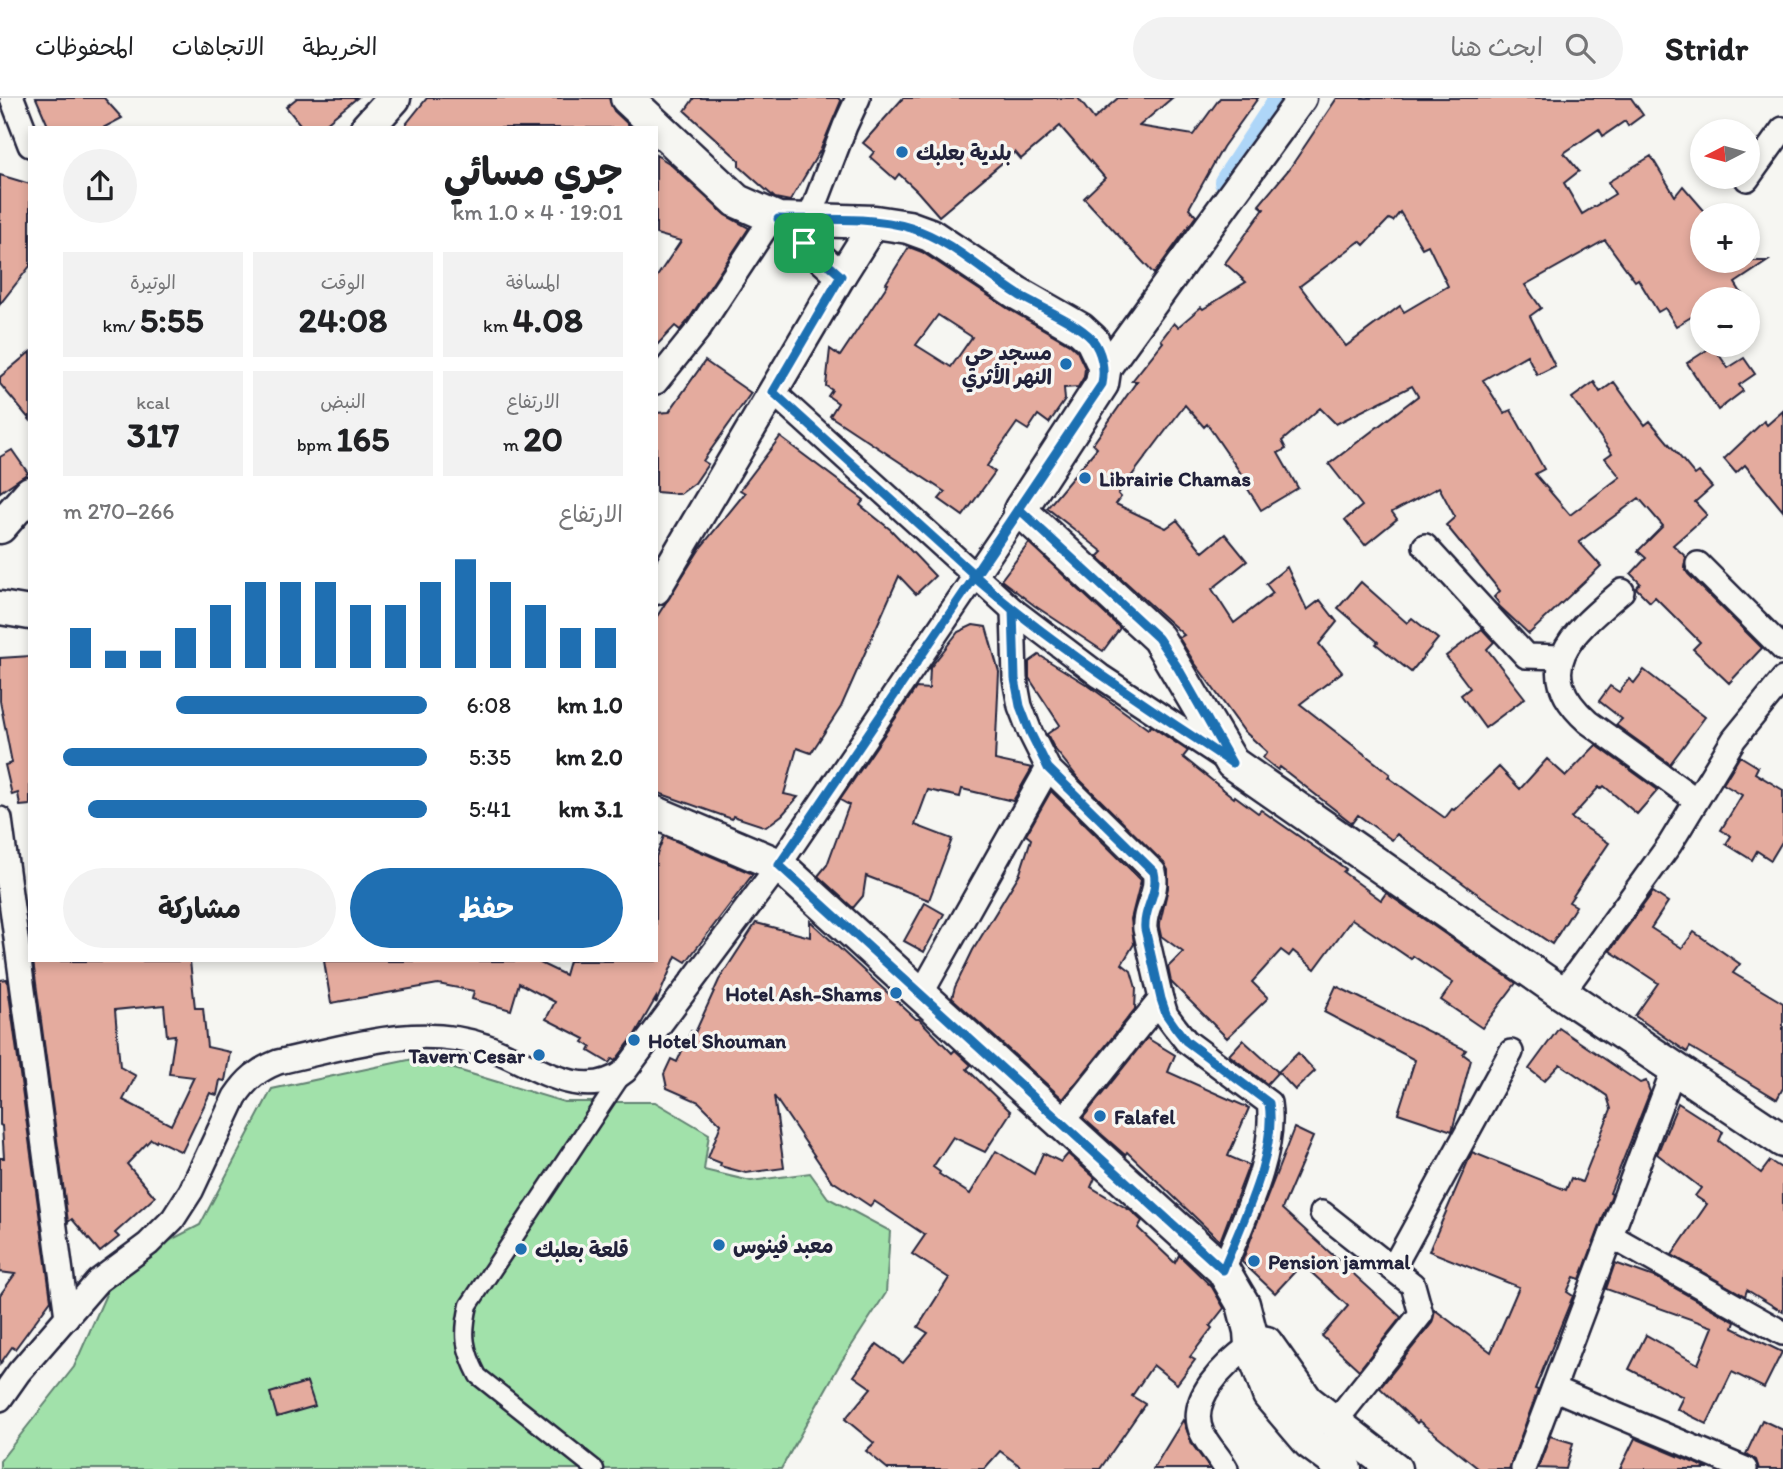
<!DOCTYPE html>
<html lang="ar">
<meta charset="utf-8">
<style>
:root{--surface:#fff;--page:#f2f2f2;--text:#202124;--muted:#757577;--line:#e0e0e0;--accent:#1f6fb2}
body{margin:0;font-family:Itim,"Playpen Sans Arabic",sans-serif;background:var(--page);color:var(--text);direction:rtl;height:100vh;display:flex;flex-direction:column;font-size:26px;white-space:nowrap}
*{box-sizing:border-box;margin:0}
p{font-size:23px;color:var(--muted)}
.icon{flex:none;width:38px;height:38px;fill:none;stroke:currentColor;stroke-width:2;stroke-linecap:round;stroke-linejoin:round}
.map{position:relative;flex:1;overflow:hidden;direction:ltr}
.drawer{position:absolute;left:28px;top:28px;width:630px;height:836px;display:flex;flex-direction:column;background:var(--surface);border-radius:0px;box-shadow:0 4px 10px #0003;direction:rtl}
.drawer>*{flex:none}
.needle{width:46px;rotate:264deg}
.buttons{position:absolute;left:1690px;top:21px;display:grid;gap:14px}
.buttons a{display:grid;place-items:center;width:70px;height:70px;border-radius:50%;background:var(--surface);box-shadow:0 4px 10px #0003;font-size:35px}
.pin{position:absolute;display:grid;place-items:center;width:60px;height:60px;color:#fff;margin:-30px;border-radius:14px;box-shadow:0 4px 10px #0006}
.round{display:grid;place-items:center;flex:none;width:74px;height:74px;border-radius:37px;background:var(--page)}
.head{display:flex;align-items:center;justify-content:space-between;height:119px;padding:0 35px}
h1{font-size:38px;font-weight:700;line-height:52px}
.metrics{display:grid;grid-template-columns:repeat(3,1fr);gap:10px;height:119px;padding:7px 35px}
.metrics div{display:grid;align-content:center;border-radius:0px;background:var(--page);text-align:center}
.metrics b{font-size:35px;font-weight:700}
.metrics small{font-size:19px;font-weight:400}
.metrics p{font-size:19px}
.chart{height:196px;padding:14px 35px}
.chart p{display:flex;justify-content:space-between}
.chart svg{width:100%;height:126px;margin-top:7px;stroke:var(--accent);stroke-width:6}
.primary-button{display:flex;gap:14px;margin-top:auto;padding:14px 35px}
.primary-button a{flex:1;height:80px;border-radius:42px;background:var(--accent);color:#fff;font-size:28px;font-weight:700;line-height:80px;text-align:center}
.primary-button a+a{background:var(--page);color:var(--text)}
ul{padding:0 35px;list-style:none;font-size:23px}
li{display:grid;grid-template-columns:112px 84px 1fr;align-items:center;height:52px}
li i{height:18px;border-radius:9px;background:var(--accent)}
header{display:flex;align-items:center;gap:42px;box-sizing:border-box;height:98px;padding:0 35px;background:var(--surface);border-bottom:2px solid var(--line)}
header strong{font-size:33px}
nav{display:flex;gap:38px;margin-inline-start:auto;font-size:24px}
.search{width:490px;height:63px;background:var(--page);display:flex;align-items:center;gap:18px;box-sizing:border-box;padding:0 24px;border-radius:38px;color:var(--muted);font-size:26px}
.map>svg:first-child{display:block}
</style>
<header>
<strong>Stridr</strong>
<div class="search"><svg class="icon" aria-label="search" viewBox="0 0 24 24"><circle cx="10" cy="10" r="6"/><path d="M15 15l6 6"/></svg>ابحث هنا</div>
<nav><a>الخريطة</a><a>الاتجاهات</a><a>المحفوظات</a></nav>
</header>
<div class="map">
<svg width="1783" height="1371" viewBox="0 0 1783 1371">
<rect width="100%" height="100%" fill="#f6f6f2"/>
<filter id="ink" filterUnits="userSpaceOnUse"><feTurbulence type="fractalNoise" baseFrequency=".0143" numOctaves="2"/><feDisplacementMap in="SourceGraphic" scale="14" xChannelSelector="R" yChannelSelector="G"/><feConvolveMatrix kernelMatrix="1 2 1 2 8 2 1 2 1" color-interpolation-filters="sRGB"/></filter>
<g filter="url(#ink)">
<!-- green -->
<path fill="#a1e1aa" stroke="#628272" stroke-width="2" d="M418,960L564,1004H655L709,1036L704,1072L751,1083L810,1075L828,1100L890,1133L886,1195L841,1264L781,1371H0V1363L74,1269L118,1169L200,1127L272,991Z"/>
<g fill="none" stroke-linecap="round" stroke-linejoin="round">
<!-- canal -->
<path stroke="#aed6f8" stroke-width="24" d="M1226,84L1281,0"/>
</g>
<!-- building -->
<g fill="#e4ab9e" stroke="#22223b" stroke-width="2" fill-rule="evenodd">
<path d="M36,0H104L122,20L103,30H49Z"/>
<path d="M297,0H357L320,30H303L286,9Z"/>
<path d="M427,0H609L614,13L632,30H403Z"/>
<path d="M694,0H838L841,3L821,51L790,103L775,100L739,68V62L685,13Z"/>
<path d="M903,0H1078L1094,21L1118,0H1172L1139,28L1193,37L1220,0H1258L1223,49L1189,110L1196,118L1154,176L1084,100L1105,80L1060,28L1021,61L1015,54L939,118L917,93L899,76L895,81L870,59L874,54L863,45Z"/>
<path d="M1337,0H1631L1643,17L1628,28L1625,23L1603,38L1599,31L1564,55L1579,73L1564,85L1582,116L1615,96L1608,84L1651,58L1675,98L1683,88L1708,117H1703V163H1768L1735,185L1745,201H1703V212L1676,228L1665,210L1658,214L1638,181L1635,183L1605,142L1525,187L1541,210L1530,218L1555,268L1537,277L1527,257L1483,282L1504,315L1511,312L1544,371L1535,376L1570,417L1620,379L1605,360L1612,355L1572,300L1594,284L1600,294L1614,284L1645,327L1650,323L1695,377L1699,374L1712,389L1695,404L1707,417L1673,447L1686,459L1684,469L1688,476L1762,550L1729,585L1693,551L1700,544L1655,499L1650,504L1636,490L1640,485L1631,476L1646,460L1638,453L1663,428L1639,400L1579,444L1601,468L1529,536L1498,507L1499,505L1494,499L1500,493L1446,427L1455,419L1439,389L1392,414L1397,421L1365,447L1345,422L1362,408L1329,366L1418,298L1412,288L1336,326L1320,310L1282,343L1286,351L1278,355L1298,390L1261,412L1246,388L1248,386L1207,326L1204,329L1185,307L1118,396L1121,399L1116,406L1166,430L1177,422L1203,454L1225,436L1247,463L1212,491L1234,525L1273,495L1266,486L1287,469L1307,512L1320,502L1337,524L1319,546L1342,574L1300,606L1390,676L1388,679L1445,720L1452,711L1454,712L1499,669L1520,691L1547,661L1566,678L1596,647L1658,692L1637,716L1604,688L1601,691L1599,689L1571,720L1609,745L1569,804L1576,808L1552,846L1472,792L1397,736L1392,742L1358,717L1352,725L1280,669L1278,672L1263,660L1267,654L1244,633L1194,564L1179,540L1184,537L1098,459L1103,454L1047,410L1097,350L1093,346L1137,283H1132L1163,244L1161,242L1174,225L1178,229L1201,209L1203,211L1246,184L1225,165L1264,111L1259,107L1290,70ZM1400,114L1422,150L1428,147L1448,188L1404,214L1400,208L1346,248L1300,188L1360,143L1364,147L1389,121L1393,123Z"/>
<path d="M656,57L669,65L725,117L749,130L687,224L680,232L675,228L656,248V180L681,143L656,136Z"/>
<path d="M0,77L30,86V168L0,206Z"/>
<path d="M909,149L922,154L1007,210L1069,246L1077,253L1085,270L1084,279L1078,289L1064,290L1065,302L1049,325L1038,317L1028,332L1017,325L987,368L995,374L963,418L939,401L945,394L830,318L838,305L828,298L832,292L826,288L830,251L840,258L888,186L886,185ZM938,217L972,239L951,269L916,247Z"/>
<path d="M1713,248L1728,270L1744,260L1755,276L1739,287L1743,293L1718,312L1687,265Z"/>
<path d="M30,254V322L0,286V279Z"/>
<path d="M705,263L751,295L703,363L708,366L695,385L680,396L656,394V315L669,314Z"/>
<path d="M1783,313V413L1745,367L1736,375L1724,361L1764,323L1767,327Z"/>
<path d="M780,339L864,402L860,407L891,432L935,478L916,496L899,478L841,609L811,655L797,650L784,696L798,699L782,717L766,729L733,718L732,721L656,694V520L701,449L745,395L740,392Z"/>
<path d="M12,352L28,375L0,394V359Z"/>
<path d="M1029,445L1120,530L1103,553L1035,508L1001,482Z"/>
<path d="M1361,484L1407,525L1412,520L1438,541L1411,574L1376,546L1378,544L1338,510Z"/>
<path d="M973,527L986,529L999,574L995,662L1032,670L1013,703L962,691L960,699L928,692L915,727L952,741L929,802L866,778L863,798L853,810L818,778L827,767L849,707L840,702L916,590L929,591L930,570L958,534Z"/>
<path d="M1482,531L1494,544L1487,551L1525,600L1485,630L1461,597L1470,590L1446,558Z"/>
<path d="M1039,557L1089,588L1148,631L1151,628L1188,653L1183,659L1234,700L1235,698L1258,715L1261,712L1346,771L1343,774L1381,802L1386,795L1516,885L1482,930L1441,902L1453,885L1413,858L1411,861L1352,821L1315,871L1293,853L1289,858L1281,852L1252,884L1268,900L1227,940L1171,884L1168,869L1183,854L1161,838L1159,829L1168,790V772L1164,765L1078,680L1054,650L1047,636L1060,627L1029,580V564Z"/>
<path d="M30,558V707L20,708L18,695L12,697L5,667L12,665L0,603V560Z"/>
<path d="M1644,572L1705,619L1670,666L1616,627L1622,621L1599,603L1610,588L1619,594L1629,581L1634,585Z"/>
<path d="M1740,658L1758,669L1755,675L1783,692V742L1771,762L1757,753L1752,762L1726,746L1731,738L1721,732L1742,697L1723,686Z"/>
<path d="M1051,693L1141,782L1131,821L1134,846L1122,866L1131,873L1136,890L1135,911L1063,1001L952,900L955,889L973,852L1020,775L1031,741L1026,737Z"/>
<path d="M664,738L753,776L686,864L676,858L656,905V900L634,938L615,963L612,961L609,965L589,953L591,949L583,944L585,941L546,921L555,904L519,885L511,912L472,901L474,893L438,886L331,905L324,863H536L565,877L569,863H656V759Z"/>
<path d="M1653,794L1668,804L1651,830L1682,850L1694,834L1740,866L1733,875L1783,905V990L1777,1001L1690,949L1687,954L1635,918L1658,885L1610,853Z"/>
<path d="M925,805L944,816L924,854L904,843Z"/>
<path d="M810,823L916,921H919L952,955L955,952L971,967L967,971L1011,1014L985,1054L953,1039L933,1069L940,1074L939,1076L970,1096L996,1053L1034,1076L1043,1055L1061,1064L1068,1056L1095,1080L1091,1089L1131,1113L1142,1123L1138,1130L1175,1165L1179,1157L1212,1189L1224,1210L1210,1228L1212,1230L1190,1259L1195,1262L1177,1286L1153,1267L1132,1298L1145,1306L1100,1371H1024L1000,1353L984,1371H888L866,1353L874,1345L845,1321L871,1290L854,1278L877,1246L903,1265L928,1235L918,1229L949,1180L912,1156L925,1137L874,1103L870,1108L831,1082L774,998L784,1070L746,1075L720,1068L721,1065L708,1060L721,1026L699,1004L667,990L664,976L671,961L677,964L691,933L695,935L719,882L756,825L810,839Z"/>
<path d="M33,863H190L195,910H203L207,949L230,954L225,983L220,982L217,997L210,995L182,1054L157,1042L156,1044L151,1041L127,1066L155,1099L115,1135L119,1139L100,1154L72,1121L68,1124ZM164,907L167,938L175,937L169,976L194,979L171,1027L123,1002L136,978L120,969L115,912Z"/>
<path d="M7,881L51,1202L15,1251L12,1249L0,1266V1197L15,1176L0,1174V1060H4L2,1028L0,1027V882Z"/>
<path d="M1336,888L1466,952L1463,956L1471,962L1452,1033L1398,1015L1415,962L1324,914Z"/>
<path d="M1559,930L1640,985L1646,983L1650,994L1610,1095L1612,1096L1580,1181L1574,1179L1567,1194L1573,1198L1535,1291L1538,1292L1509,1371H1479L1419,1323L1417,1325L1380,1290L1432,1225L1435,1212L1491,1254L1519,1189L1429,1153L1472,1054L1566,1092L1571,1080L1582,1084L1611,1011L1607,998L1560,966L1544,983L1529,971Z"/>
<path d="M1147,940L1175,957L1168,974L1249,1010L1228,1058L1249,1067L1220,1143L1127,1054L1125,1057L1083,1020Z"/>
<path d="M1243,942L1278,974L1267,986L1229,957Z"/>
<path d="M1298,955L1315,973L1295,992L1278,974Z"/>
<path d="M1678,1005L1723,1034L1719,1043L1761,1075L1770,1063L1783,1071V1214L1747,1192L1745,1198L1672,1157L1707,1106L1695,1098L1701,1090L1657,1056Z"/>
<path d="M1294,1030L1313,1039L1282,1111L1401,1219L1359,1272L1322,1238L1348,1208L1302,1166L1275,1195L1242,1164Z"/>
<path d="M1615,1165L1657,1180L1735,1224L1733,1230L1782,1254L1764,1290L1732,1274L1707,1326L1677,1311L1683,1299L1629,1271L1646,1237L1698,1266L1713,1229L1606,1191Z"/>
<path d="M307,1284L315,1308L277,1319L270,1295Z"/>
<path d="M1183,1322L1192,1346L1210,1371H1153Z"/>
<path d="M1762,1322L1783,1332V1371H1759L1756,1362L1746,1356Z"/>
<path d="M1550,1338L1573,1345L1566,1371L1538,1370Z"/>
<path d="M1635,1340L1709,1371H1620Z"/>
</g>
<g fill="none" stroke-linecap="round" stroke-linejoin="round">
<!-- pedestrian casing -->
<g stroke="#22223b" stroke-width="21">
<path id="pedestrian" d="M595,1371L478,1278C464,1251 462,1237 469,1207L623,976"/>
</g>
<!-- minor casing -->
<g stroke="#22223b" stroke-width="28">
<g id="minor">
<path d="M12,0L30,47"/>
<path d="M1747,81L1783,31"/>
<path d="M809,122L845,28L858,0"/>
<path d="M656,284L698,232L772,120"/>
<path d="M773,294L1013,512L1100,578L1226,661"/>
<path d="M1425,448L1526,558L1562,559"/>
<path d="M1698,466L1783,551"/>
<path d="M1622,493C1578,531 1526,569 1588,624L1696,702"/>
<path d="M1013,512L1015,581L1020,608L1030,634L1048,670L1154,774C1159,795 1143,811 1145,831L1161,901L1166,917L1175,929L1186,943L1269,1005C1277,1056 1242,1124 1223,1172"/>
<path d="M0,721L67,1219"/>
<path d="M1562,895L1670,746L1734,641L1783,581"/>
<path d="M921,896L1048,670"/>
<path d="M1061,1025L1161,901"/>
<path d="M1322,1115L1413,1187L1421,1216L1334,1325"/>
<path d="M1611,1138L1783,1235"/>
<path d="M1393,1170L1511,954"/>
<path d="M1555,1291L1745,1371"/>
<path d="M0,1301L19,1274L98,1183L148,1146L173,1121L191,1093L235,999C247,981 258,972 278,964C344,950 418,924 485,948C527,962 581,1008 625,973L779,767L1020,412"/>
<path d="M1226,1371C1219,1358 1208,1348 1202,1335C1186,1301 1226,1265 1251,1247"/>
<path d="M1523,1371L1674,970"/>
</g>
</g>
<!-- tertiary casing -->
<g stroke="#22223b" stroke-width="33">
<g id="tertiary">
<path d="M778,121L841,178"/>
<path d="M1104,273L1302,0"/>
<path d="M656,492L841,178L875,124"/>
</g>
</g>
<!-- secondary casing -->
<g stroke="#22223b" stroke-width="37">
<g id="secondary">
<path d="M627,0L737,103L778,121L875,124L908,129L930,137L1017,195L1080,231L1092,242L1103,265L1104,273L1102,286L1020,412L1158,540L1232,665L1562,895L1783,1043"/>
<path d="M367,30L394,0"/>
<path d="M0,429L30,395"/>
<path d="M0,510L30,515"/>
<path d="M656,715L779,767L1223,1172L1243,1206L1250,1233L1251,1247L1269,1297L1310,1345L1345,1371"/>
<path d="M1252,1247L1261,1244L1266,1245L1307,1303L1395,1371"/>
</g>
</g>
<!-- pedestrian -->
<use href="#pedestrian" stroke="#f6f6f2" stroke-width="16"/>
<!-- minor -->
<use href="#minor" stroke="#f6f6f2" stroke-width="23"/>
<!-- tertiary -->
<use href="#tertiary" stroke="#f6f6f2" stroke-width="28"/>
<!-- secondary -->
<use href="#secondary" stroke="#f6f6f2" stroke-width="32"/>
</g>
</g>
<g fill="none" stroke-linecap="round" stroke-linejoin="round" filter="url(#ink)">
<!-- route casing -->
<g stroke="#fff" stroke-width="14">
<path id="route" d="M804,145L841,178L773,294L1013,512L1015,581L1020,608L1030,634L1048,670L1154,774C1159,795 1143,811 1145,831L1161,901L1166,916L1175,929L1186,943L1269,1005C1277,1056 1242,1124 1223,1172L779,767L1020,412L1158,540L1178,570L1232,665C1143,605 1054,548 973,478L1102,286C1105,271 1102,254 1092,241C1078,225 1038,208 1019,197C984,175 951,142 911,130C871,118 819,122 778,121L804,145"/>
</g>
<!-- route -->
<use href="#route" stroke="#1f6fb2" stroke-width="9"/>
</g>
<!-- markers -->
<g fill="#1f6fb2" stroke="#f6f6f2" stroke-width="2.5">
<circle cx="902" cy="54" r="7"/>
<circle cx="1066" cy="266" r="7"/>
<circle cx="1085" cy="380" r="7"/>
<circle cx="896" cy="895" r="7"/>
<circle cx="634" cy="942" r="7"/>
<circle cx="539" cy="957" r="7"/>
<circle cx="1100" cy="1018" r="7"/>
<circle cx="719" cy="1147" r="7"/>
<circle cx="521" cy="1151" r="7"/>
<circle cx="1254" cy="1163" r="7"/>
</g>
<g text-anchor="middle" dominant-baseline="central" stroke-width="7" stroke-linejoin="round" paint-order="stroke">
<!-- poi labels -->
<g font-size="21" font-weight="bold" fill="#22223b" stroke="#f6f6f2" text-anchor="start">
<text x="916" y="54">بلدية بعلبك</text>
<text x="1052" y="254" text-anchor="end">مسجد حي<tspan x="1052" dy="24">النهر الأثري</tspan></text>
<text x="1099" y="380">Librairie Chamas</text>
<text x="882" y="895" text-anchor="end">Hotel Ash-Shams</text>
<text x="648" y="942">Hotel Shouman</text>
<text x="525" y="957" text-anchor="end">Tavern Cesar</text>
<text x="1114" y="1018">Falafel</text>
<text x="733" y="1147">معبد فينوس</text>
<text x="535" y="1151">قلعة بعلبك</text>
<text x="1268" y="1163">Pension jammal</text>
</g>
</g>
</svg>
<div class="buttons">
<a><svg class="needle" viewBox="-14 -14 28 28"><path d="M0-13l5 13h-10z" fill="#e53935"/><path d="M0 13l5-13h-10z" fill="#757577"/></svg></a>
<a>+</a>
<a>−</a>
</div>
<div class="pin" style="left:804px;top:145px;background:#1e9e55"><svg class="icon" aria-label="arrive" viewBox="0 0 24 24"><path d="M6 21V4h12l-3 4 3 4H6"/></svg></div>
<section class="drawer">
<div class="head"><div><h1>جري مسائي</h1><p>19:01 · 4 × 1.0 km</p></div><a class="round"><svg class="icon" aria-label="share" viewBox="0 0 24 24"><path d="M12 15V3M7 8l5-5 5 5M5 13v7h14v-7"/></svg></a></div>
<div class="metrics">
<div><p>المسافة</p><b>4.08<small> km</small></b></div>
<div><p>الوقت</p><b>24:08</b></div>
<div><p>الوتيرة</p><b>5:55<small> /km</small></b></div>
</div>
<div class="metrics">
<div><p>الارتفاع</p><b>20<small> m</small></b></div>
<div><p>النبض</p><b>165<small> bpm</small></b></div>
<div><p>kcal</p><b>317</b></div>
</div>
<div class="chart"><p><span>الارتفاع</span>266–270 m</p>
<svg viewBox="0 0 160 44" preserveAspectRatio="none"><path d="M5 44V30M15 44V38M25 44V38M35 44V30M45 44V22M55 44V14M65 44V14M75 44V14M85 44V22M95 44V22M105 44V14M115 44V6M125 44V14M135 44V22M145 44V30M155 44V30"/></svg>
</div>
<ul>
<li><b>1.0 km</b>6:08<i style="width:69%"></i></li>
<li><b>2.0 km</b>5:35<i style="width:100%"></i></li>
<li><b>3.1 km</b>5:41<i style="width:93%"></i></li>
</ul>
<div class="primary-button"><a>حفظ</a><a>مشاركة</a></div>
</section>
</div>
